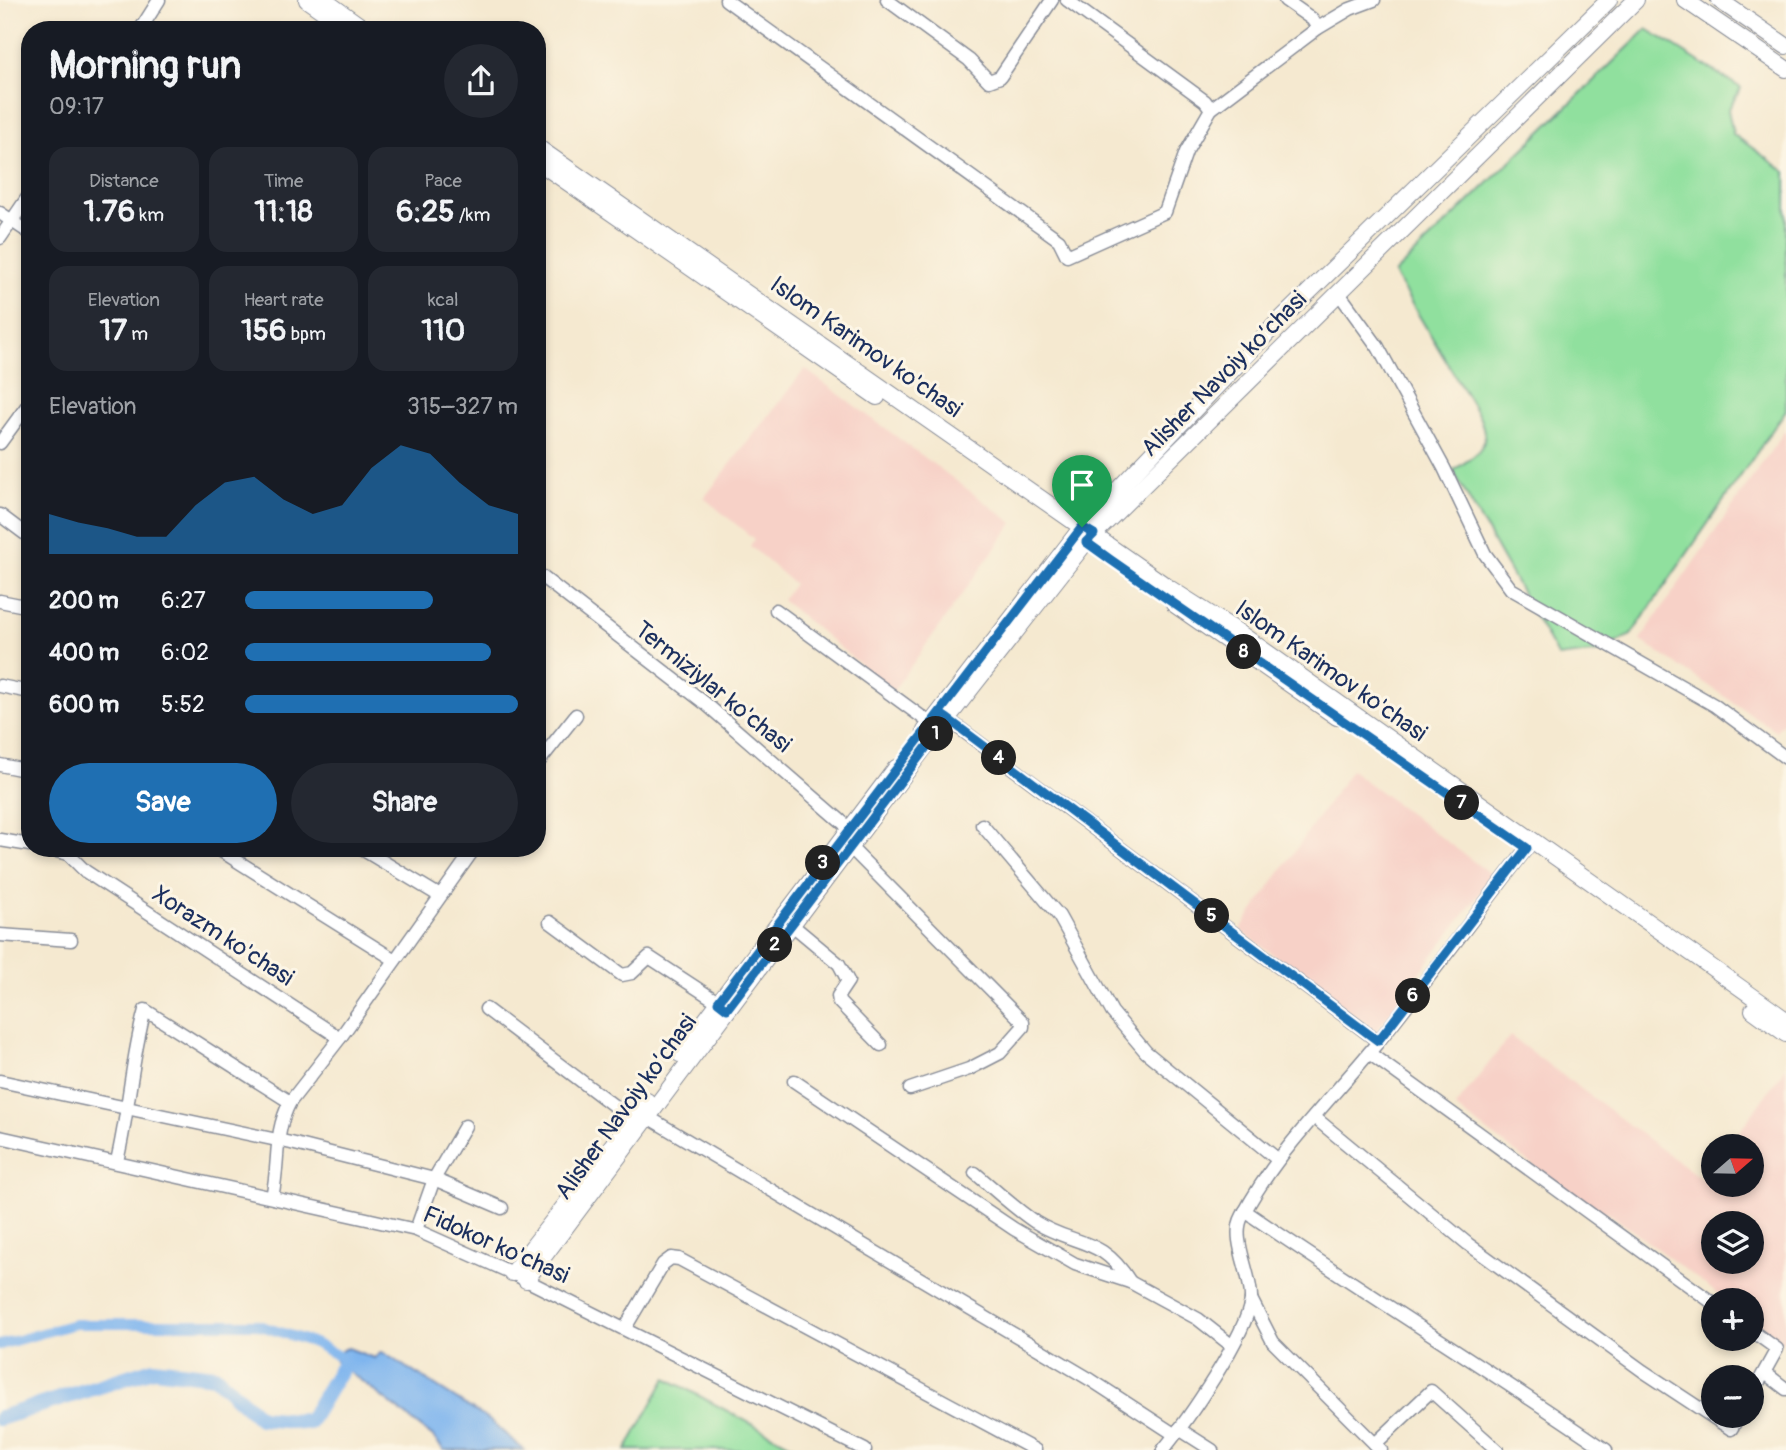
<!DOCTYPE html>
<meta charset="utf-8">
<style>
:root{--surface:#171b24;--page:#242831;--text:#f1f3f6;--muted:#9ea1a6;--accent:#1f6fb2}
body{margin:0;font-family:Pangolin,sans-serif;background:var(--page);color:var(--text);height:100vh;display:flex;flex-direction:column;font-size:26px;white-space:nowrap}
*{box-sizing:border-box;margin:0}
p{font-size:23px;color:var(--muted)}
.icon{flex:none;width:38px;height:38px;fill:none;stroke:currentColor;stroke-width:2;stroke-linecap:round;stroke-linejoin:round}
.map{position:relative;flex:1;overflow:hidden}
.details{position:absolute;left:21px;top:21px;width:525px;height:836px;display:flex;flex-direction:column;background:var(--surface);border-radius:28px;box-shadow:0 4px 10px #0003}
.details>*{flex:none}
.needle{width:46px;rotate:70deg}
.tools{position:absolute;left:1701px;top:1134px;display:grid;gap:14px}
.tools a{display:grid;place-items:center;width:63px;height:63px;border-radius:50%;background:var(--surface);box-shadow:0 4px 10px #0003;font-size:35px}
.pin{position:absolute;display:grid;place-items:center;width:60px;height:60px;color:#fff;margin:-72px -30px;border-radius:50% 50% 50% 0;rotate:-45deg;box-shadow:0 0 7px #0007}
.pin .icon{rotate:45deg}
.km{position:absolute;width:35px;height:35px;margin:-18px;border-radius:50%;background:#222;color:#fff;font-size:19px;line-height:35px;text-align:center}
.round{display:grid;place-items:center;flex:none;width:74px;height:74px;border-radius:37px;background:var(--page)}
.summary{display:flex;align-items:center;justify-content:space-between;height:119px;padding:0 28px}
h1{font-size:38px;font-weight:800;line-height:52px}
.stats{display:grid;grid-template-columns:repeat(3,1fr);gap:10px;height:119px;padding:7px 28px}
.stats div{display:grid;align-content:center;border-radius:18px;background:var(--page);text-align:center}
.stats b{font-size:30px;font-weight:800}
.stats small{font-size:19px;font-weight:400}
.stats p{font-size:19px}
.chart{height:196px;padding:14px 28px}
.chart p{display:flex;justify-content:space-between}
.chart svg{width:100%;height:126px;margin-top:7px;fill:var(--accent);opacity:.7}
.action{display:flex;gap:14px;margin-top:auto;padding:14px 28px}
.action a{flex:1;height:80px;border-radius:42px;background:var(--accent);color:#fff;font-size:28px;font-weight:800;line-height:80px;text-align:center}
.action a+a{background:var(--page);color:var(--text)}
ul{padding:0 28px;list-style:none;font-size:23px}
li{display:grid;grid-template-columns:112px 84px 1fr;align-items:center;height:52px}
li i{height:18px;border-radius:9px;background:var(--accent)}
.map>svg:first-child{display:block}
</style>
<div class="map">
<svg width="1786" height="1450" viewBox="0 0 1786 1450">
<rect width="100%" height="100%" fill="#fcf5e5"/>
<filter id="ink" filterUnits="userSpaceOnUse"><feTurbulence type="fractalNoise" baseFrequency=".0143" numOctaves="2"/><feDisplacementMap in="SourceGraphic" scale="14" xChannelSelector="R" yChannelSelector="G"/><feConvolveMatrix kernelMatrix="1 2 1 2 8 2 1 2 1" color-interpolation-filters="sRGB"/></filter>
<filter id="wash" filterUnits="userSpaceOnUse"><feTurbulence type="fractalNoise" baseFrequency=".00686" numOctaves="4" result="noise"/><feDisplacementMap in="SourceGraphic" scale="28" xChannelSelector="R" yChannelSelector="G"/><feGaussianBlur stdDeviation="1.57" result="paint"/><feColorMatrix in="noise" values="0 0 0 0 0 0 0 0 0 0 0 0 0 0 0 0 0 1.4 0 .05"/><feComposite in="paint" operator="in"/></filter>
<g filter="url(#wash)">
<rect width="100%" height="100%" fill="#f5e9d0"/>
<!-- built -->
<g fill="#f7d1c7" fill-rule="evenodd">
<path d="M805,369L1013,523L893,691L782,600L794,584L750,546L754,539L704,498Z"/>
<path d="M1786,429V719L1776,731L1640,640Z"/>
<path d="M1351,770L1493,876L1376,1031L1240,930Z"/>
<path d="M1510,1036L1703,1180L1713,1168V1185H1752V1146H1729L1786,1067V1344L1752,1319V1300H1726L1606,1211L1601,1217L1455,1107ZM1713,1223H1752V1262H1713Z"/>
</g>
<!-- green -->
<g fill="#90e09e" stroke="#56887e" stroke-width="2">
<path d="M1647,29L1741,88L1728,110L1733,134L1786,172V410L1631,635L1598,652L1558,657L1453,471C1479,452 1493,448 1479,416L1394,274Z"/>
<path d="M666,1378L800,1450H626Z"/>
</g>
<!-- water -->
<path fill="#7fb5ee" stroke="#4d72a6" stroke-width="2" d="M348,1348L374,1358L382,1352L489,1420L524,1450H444L433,1437L336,1361L342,1350Z"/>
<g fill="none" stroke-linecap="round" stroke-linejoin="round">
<!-- canal -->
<path stroke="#7fb5ee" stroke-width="10" d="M0,1345L74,1324H255L314,1343L346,1360"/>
<!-- river -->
<path stroke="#7fb5ee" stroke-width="16" d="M0,1418L153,1369L215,1376L260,1418L309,1422L346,1360L358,1368"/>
</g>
</g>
<g filter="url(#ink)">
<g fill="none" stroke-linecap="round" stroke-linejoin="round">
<!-- minor casing -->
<g stroke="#888c97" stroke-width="15">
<g id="minor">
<path d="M726,0L1059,240L1067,256L1165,212L1186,152L1211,109L1318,28L1350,9L1374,0"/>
<path d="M887,0L969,60L989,81L1000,77L1052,0"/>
<path d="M1067,0L1205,101L1211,109"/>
<path d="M1285,0L1312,19L1318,28"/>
<path d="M140,30L159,0"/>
<path d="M0,213L30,233"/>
<path d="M0,238L30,194"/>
<path d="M1338,292L1378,347L1444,468L1485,554L1511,589L1714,705L1786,758"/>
<path d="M0,443L30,402"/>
<path d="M0,515L24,533"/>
<path d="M537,573L706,704L856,834"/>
<path d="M0,601L30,607"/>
<path d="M776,610L930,723"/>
<path d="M0,686L30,692"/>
<path d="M942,715L1378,1041"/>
<path d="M537,764L576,715"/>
<path d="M0,765L30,771"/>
<path d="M982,825L1059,916L1112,1012L1146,1052L1277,1159"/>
<path d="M0,840L30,845"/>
<path d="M844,841L1023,1022V1027L1000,1053L969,1069L910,1089"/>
<path d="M48,849L68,854L85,871L340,1038"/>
<path d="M218,849L395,960"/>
<path d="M362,849L440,896"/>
<path d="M550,922L622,975L632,973L649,957L724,1006"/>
<path d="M791,924L839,964L848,981L838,996L839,1002L881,1045"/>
<path d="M0,935L71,940"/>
<path d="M486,1009L638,1124"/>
<path d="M1369,1053L1713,1303"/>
<path d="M0,1081L291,1143L434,1179L416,1230"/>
<path d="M794,1081L1014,1229L1075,1264L1130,1282L1198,1319L1231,1345"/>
<path d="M641,1113L1091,1380L1174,1434"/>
<path d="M1314,1117L1468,1244L1643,1371L1731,1429L1739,1416"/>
<path d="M465,1126L434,1179L502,1208"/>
<path d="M0,1137L416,1230L512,1273L865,1450"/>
<path d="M117,1161C129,1111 131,1060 145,1010L290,1102L340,1038L474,849"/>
<path d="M975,1173C994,1189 1014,1208 1035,1222C1075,1247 1101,1235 1130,1282"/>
<path d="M272,1197C280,1162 273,1134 290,1102"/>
<path d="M1245,1211C1364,1293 1487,1368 1606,1450"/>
<path d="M1251,1299L1273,1342L1381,1450"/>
<path d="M625,1328L663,1264L671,1258L679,1259L1035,1450"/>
<path d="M1752,1331L1777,1349L1752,1394"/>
<path d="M1765,1373L1786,1389"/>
<path d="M1179,1429L1212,1450"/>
<path d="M1375,1444L1431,1391L1497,1450"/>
<path d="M1163,1450C1187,1421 1246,1336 1251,1300C1253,1277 1230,1239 1242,1217C1276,1151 1332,1099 1378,1042C1429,978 1477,913 1527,848"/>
</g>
</g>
<!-- major casing -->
<g stroke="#888c97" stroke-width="18">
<g id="major">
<path d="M307,0L331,17"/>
<path d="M324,0L366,30"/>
<path d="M1685,0L1786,69"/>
<path d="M1719,0L1786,46"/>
<path d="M537,147L1169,588L1235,630L1786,1020"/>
<path d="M537,161L877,397"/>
<path d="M1174,604L1337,717"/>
<path d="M925,731L1082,527L1277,323L1609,0"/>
<path d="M1753,1010L1786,1034"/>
<path d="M680,1054L896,768"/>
<path d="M512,1273L647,1101"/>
<path d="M526,1280L921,752L1086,542L1636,0"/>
</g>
</g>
<!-- minor -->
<use href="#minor" stroke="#fff" stroke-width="12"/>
<!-- major -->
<use href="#major" stroke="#fff" stroke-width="16"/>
</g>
</g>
<g fill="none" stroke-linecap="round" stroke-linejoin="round" filter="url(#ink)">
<!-- route casing -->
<g stroke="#fff" stroke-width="14">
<path id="route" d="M1082,527L939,713L948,719L727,1009L718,1002L939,713L948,719L1378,1041L1527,848L1111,560L1086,542L1094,534L1082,527"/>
</g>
<!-- route -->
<use href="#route" stroke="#1f6fb2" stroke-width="9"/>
</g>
<g text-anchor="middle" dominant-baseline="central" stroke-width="6" stroke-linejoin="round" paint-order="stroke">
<!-- street labels -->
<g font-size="24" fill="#1b2f5e" stroke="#fcf5e5">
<text transform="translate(866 347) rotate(35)">Islom Karimov ko'chasi</text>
<text transform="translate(1224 374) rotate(-45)">Alisher Navoiy ko’chasi</text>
<text transform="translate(1331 671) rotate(35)">Islom Karimov ko'chasi</text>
<text transform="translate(713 687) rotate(39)">Termiziylar ko'chasi</text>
<text transform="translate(223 936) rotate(33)">Xorazm ko'chasi</text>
<text transform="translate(626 1107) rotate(-54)">Alisher Navoiy ko’chasi</text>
<text transform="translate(496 1245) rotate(24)">Fidokor ko'chasi</text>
</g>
</g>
</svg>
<div class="tools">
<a><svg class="needle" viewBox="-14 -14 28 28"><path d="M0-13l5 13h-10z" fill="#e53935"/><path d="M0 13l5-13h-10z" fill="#9ea1a6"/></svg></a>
<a><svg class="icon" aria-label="layers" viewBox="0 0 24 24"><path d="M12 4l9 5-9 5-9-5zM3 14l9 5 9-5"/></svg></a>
<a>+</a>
<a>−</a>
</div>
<div class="pin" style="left:1082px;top:527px;background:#1e9e55"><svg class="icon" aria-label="arrive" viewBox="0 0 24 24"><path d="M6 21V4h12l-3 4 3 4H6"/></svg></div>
<b class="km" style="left:936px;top:734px">1</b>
<b class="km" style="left:775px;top:945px">2</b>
<b class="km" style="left:823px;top:863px">3</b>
<b class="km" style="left:999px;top:758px">4</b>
<b class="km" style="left:1212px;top:916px">5</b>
<b class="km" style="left:1413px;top:996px">6</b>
<b class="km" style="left:1462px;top:803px">7</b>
<b class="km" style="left:1244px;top:652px">8</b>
<section class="details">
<div class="summary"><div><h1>Morning run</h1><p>09:17</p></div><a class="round"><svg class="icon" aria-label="share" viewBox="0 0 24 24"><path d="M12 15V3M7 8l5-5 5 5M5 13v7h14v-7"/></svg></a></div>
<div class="stats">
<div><p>Distance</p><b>1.76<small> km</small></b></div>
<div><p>Time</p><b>11:18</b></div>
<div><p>Pace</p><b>6:25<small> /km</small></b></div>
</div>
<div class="stats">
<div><p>Elevation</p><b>17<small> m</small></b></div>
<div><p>Heart rate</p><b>156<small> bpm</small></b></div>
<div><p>kcal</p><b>110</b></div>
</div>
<div class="chart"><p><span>Elevation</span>315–327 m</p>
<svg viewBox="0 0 160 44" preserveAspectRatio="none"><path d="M0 44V30L10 33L20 35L30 38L40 38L50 27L60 19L70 17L80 25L90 30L100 27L110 14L120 6L130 9L140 19L150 27L160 30V44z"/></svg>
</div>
<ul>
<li><b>200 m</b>6:27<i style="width:69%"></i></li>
<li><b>400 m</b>6:02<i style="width:90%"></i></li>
<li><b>600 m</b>5:52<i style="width:100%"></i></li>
</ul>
<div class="action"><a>Save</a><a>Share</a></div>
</section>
</div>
